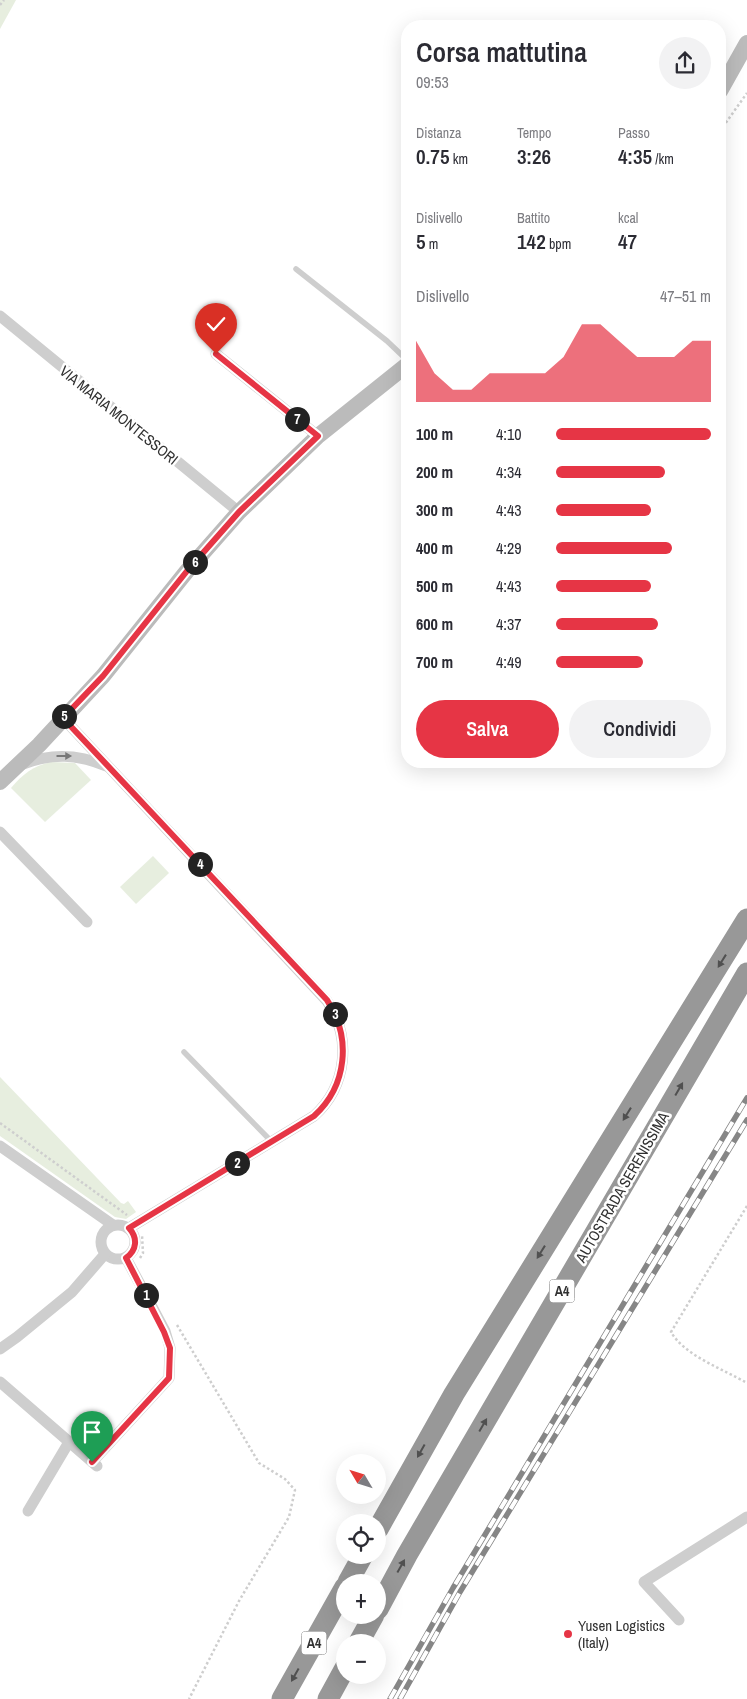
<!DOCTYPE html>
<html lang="it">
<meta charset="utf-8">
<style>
:root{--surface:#fff;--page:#f2f2f3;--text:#2b2b33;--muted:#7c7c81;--accent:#e63545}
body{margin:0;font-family:"Archivo Narrow",sans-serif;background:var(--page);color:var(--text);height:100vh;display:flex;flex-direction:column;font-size:19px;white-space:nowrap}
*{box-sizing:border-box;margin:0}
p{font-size:16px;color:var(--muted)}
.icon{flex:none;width:28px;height:28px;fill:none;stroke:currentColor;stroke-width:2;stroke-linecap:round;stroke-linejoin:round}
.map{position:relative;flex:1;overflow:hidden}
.sheet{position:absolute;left:401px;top:20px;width:325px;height:748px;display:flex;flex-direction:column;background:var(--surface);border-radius:20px;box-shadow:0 5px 20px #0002}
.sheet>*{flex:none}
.needle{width:32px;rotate:308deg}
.controls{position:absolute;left:336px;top:1454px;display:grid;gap:10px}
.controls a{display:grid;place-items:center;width:50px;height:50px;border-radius:50%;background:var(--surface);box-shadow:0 5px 20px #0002;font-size:25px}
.pin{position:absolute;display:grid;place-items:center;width:42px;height:42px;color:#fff;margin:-51px -21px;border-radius:50% 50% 50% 0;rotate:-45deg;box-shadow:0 0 5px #0007}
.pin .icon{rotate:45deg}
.km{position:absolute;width:25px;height:25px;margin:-12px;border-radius:50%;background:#222;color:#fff;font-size:14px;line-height:25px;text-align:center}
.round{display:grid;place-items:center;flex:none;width:52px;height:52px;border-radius:26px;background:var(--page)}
.head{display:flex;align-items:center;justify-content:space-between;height:85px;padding:0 15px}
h1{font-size:28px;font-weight:600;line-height:38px}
.metrics{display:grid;grid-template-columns:repeat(3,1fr);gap:8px;height:85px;padding:5px 15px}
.metrics div{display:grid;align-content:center}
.metrics b{font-size:21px;font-weight:600}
.metrics small{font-size:14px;font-weight:400}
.metrics p{font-size:14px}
.chart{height:140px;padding:10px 15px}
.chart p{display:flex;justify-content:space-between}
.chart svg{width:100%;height:90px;margin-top:5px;fill:var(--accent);opacity:.7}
.primary-button{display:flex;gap:10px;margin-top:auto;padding:10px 15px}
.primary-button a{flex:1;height:58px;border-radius:30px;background:var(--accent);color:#fff;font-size:20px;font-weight:600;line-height:58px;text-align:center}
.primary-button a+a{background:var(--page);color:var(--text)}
ul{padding:0 15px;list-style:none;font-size:16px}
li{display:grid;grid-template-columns:80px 60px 1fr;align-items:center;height:38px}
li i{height:12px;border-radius:6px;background:var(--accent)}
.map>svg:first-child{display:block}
</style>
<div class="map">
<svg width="747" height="1699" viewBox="0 0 747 1699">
<rect width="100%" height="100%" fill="#fff"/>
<!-- green -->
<g fill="#e7eedf">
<path d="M0,0H16L0,29Z"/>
<path d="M51,762L75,763L91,780L45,822L11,788C23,774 33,766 51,762Z"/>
<path d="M153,856L169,873L136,904L120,887Z"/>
<path d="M0,1077L121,1203L124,1204L128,1201L136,1212L126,1219L115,1217L0,1136Z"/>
</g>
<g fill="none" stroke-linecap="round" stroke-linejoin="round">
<!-- path -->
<g stroke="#cecece" stroke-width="2.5" stroke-dasharray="2.5 2.5" stroke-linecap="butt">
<path d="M0,5L4,0"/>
<path d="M720,131L747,93"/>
<path d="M0,1123L127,1215"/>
<path d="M747,1206L671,1332C685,1356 723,1369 747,1383"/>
<path d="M140,1258L143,1253L142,1235"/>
<path d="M177,1325L259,1463L285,1479L295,1490L289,1517L239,1601L189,1699"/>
</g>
<!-- lane -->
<g stroke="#cecece" stroke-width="5.5">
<path d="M296,269L387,341L408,361"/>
<path d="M184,1052L272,1142"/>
</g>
<!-- street -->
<g stroke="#cecece" stroke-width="11">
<path d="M0,316L239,512"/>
<path d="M216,354L318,436"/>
<path d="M63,718L327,1001C352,1038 347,1086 314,1116L129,1228"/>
<path d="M23,764C52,753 78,754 106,766"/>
<path d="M0,832L87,922"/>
<path d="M0,1146L113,1225"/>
<circle cx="118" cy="1242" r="17"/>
<path d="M0,1349L17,1337L72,1292L105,1254"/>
<path d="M0,1382L97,1466"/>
<path d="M92,1462L169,1378L170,1348L165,1331L126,1258"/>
<path d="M28,1511L69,1442"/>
<path d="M679,1620L644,1582L747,1517"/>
</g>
<!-- secondary -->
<g stroke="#bbb" stroke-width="16">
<path d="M720,91L747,43"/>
<path d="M0,782L39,745L103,676L187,571L239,512L318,436L408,364"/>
</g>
<!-- highway -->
<g stroke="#989898" stroke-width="21">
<path d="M378,1529L454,1394L747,919"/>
<path d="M348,1582L363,1555"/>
<path d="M378,1609L407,1555L747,973"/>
<path d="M359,1642L374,1615"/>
<path d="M282,1699L345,1587"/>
<path d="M328,1699L345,1668"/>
</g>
<!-- rail casing -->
<g stroke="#868686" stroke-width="5.5">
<g id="rail">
<path d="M390,1699L453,1588L747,1098"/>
<path d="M400,1699L460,1592L747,1120"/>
</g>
</g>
<!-- rail -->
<use href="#rail" stroke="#fff" stroke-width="4" stroke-dasharray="11" stroke-linecap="butt"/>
</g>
<!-- one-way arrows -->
<defs><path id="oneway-solid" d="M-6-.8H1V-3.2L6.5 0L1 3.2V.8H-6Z" transform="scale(1.25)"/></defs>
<use fill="#787878" href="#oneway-solid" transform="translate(64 756)"/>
<g fill="#505050">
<use href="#oneway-solid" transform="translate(722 961) rotate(122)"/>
<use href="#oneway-solid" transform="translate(679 1089) rotate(-60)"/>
<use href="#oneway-solid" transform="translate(627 1114) rotate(122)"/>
<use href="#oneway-solid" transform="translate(541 1252) rotate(122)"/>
<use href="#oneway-solid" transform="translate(483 1425) rotate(-60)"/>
<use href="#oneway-solid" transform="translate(421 1451) rotate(119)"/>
<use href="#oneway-solid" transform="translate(401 1566) rotate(-61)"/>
<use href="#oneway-solid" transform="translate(295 1675) rotate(119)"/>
</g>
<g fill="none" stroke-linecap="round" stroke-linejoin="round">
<!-- route casing -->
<g stroke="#fff" stroke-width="10">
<path id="route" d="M92,1462L169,1378L170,1348L164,1332L126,1258C137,1250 138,1238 129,1228L314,1116C347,1086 352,1038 327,1000L63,718L103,676L187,571L239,512L318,436L216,354"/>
</g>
<!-- route -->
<use href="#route" stroke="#e63545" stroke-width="6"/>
</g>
<!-- markers -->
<circle fill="#e63545" stroke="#fff" stroke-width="2" cx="568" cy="1634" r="5"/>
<g text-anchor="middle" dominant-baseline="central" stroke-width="5" stroke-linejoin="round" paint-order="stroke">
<!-- shield labels -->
<g fill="#fff" stroke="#6f6f6f" stroke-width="1">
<rect x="549.5" y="1279.5" width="25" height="23" rx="4"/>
<rect x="301.5" y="1631.5" width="25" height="23" rx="4"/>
</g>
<g font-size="14" font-weight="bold" fill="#313131">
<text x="562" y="1291">A4</text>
<text x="314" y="1643">A4</text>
</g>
<!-- street labels -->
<g font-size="15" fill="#313131" stroke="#fff">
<text transform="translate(119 415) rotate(39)">VIA MARIA MONTESSORI</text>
<text transform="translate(622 1187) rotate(-60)">AUTOSTRADA SERENISSIMA</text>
</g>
<!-- poi labels -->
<g font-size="15" fill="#313131" stroke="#fff" text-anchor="start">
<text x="578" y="1625">Yusen Logistics<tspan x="578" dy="17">(Italy)</tspan></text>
</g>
</g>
</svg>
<div class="controls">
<a><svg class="needle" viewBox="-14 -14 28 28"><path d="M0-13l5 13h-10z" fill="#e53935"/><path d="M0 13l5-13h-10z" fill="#7c7c81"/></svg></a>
<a><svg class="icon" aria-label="locate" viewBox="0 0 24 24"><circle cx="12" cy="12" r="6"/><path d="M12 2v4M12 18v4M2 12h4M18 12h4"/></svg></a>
<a>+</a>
<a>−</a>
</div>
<div class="pin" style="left:92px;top:1462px;background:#1e9e55"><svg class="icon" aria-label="arrive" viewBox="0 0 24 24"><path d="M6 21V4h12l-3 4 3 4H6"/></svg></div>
<div class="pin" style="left:216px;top:354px;background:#d93025"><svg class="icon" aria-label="check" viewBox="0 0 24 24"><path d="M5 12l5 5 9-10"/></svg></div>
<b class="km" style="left:146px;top:1295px">1</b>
<b class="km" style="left:237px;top:1163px">2</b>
<b class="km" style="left:335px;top:1014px">3</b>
<b class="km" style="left:200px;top:864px">4</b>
<b class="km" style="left:64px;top:716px">5</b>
<b class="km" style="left:195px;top:562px">6</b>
<b class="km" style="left:297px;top:419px">7</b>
<section class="sheet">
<div class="head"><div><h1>Corsa mattutina</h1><p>09:53</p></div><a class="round"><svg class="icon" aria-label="share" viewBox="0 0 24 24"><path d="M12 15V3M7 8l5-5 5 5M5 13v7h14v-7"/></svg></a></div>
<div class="metrics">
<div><p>Distanza</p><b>0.75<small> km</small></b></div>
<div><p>Tempo</p><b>3:26</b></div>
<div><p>Passo</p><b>4:35<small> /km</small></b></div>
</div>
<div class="metrics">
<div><p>Dislivello</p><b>5<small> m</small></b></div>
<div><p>Battito</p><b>142<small> bpm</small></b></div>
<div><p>kcal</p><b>47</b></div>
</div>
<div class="chart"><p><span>Dislivello</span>47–51 m</p>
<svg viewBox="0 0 160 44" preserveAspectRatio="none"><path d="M0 44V14L10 30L20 38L30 38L40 30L50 30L60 30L70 30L80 22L90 6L100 6L110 14L120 22L130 22L140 22L150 14L160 14V44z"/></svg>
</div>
<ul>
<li><b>100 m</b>4:10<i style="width:100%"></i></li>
<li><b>200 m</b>4:34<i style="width:70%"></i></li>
<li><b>300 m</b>4:43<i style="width:61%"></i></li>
<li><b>400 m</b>4:29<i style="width:75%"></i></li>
<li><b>500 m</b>4:43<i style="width:61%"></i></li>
<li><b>600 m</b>4:37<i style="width:66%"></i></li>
<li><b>700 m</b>4:49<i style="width:56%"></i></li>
</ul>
<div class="primary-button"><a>Salva</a><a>Condividi</a></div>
</section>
</div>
